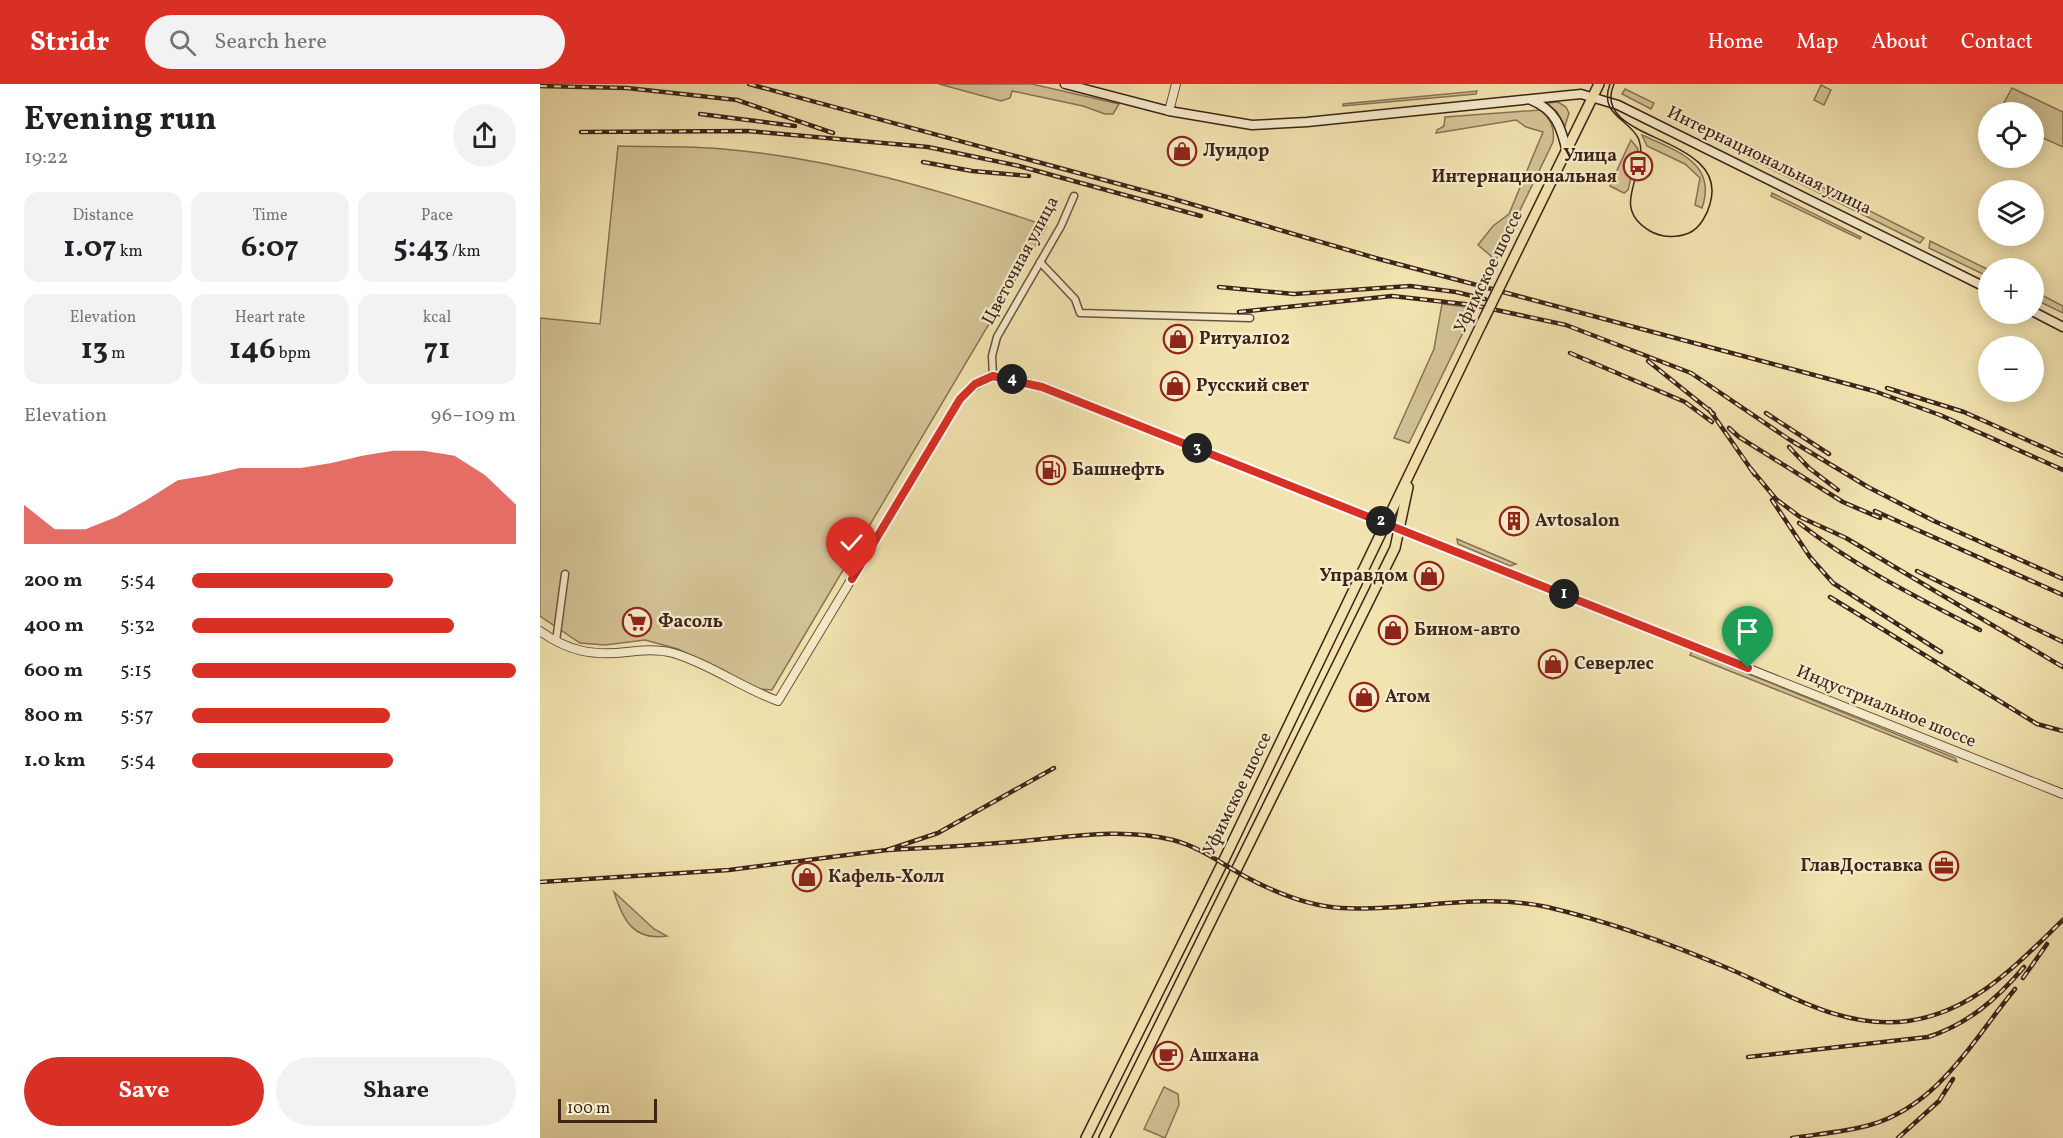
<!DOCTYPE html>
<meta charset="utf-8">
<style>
:root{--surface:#fff;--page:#f2f2f2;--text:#202124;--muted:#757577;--accent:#d93025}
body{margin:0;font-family:Vollkorn,serif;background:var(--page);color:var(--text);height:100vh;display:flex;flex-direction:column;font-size:22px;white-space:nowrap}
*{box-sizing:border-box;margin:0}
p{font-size:20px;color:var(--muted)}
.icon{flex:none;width:33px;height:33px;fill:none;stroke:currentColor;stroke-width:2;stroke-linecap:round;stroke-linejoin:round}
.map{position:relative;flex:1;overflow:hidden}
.details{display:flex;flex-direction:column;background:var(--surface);width:540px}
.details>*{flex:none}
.controls{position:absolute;left:1438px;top:18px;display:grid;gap:12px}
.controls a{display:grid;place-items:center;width:66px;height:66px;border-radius:50%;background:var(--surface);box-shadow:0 3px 15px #0003;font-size:30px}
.scale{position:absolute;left:18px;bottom:15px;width:99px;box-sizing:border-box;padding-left:6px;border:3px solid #3d2319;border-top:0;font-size:16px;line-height:21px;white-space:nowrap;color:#3d2319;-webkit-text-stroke:4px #f7edcc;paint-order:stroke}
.pin{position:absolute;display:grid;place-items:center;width:51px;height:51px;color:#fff;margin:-62px -26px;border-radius:50% 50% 50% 0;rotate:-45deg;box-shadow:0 0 6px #0007}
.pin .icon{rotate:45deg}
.km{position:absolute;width:30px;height:30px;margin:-15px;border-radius:50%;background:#222;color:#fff;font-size:16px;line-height:30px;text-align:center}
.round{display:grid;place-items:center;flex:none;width:63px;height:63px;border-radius:32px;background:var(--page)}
.summary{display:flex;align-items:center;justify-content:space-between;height:102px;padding:0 24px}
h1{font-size:33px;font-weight:700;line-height:45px}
.stats{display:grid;grid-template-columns:repeat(3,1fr);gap:9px;height:102px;padding:6px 24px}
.stats div{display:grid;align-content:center;border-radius:15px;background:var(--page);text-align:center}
.stats b{font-size:30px;font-weight:700}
.stats small{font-size:16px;font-weight:400}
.stats p{font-size:16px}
.chart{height:168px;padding:12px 24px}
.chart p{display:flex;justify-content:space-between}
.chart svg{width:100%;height:108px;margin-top:6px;fill:var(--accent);opacity:.7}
.cta{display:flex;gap:12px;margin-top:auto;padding:12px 24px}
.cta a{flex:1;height:69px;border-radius:36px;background:var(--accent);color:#fff;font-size:24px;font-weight:700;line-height:69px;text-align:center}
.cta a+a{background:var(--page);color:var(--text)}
ul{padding:0 24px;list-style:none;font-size:20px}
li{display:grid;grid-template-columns:96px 72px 1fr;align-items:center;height:45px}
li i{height:15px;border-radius:8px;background:var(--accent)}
header{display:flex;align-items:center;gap:36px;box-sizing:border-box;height:84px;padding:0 30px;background:var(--accent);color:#fff}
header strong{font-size:28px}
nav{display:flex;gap:33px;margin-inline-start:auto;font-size:21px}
.search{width:420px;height:54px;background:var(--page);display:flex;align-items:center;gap:15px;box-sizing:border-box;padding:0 21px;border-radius:33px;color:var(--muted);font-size:22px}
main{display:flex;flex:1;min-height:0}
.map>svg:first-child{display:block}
</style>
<header>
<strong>Stridr</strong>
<div class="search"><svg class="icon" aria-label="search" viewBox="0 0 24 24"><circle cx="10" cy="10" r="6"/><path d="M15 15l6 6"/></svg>Search here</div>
<nav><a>Home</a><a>Map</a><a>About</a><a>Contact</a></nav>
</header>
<main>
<section class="details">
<div class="summary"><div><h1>Evening run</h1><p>19:22</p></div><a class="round"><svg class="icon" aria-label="share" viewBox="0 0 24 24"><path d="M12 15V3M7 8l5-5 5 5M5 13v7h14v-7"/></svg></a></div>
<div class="stats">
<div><p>Distance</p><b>1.07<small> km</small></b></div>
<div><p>Time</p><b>6:07</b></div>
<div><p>Pace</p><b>5:43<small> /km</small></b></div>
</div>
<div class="stats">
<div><p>Elevation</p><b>13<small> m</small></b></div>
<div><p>Heart rate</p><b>146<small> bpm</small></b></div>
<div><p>kcal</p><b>71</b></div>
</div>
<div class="chart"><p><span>Elevation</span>96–109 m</p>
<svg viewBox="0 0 160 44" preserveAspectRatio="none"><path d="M0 44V28L10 38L20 38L30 33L40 26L50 18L60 16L70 13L80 13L90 13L100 11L110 8L120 6L130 6L140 8L150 16L160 28V44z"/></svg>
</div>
<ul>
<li><b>200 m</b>5:54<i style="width:62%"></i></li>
<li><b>400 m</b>5:32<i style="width:81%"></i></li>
<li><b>600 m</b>5:15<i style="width:100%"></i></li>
<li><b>800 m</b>5:57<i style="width:61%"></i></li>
<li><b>1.0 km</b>5:54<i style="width:62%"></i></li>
</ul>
<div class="cta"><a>Save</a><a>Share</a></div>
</section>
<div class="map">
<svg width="1523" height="1054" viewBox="0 0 1523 1054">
<rect width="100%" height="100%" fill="#f2e4b0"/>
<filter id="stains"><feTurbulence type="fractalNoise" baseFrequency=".00333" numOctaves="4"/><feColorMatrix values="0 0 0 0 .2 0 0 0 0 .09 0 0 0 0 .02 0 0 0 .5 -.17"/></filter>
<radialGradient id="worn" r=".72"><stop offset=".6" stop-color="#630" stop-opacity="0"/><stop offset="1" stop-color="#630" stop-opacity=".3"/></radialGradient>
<!-- green -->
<g fill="#d3c396" stroke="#887358" stroke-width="1.5">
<path d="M399,0H492L579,20L573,30H565L543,22L472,7L470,14L461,17Z"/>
<path d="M1281,1L1291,6L1284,21L1274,16Z"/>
<path d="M1472,4L1523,28V63L1494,50V28H1459Z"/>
<path d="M1085,5L1114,19L1111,25L1082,10Z"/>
<path d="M937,7L936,10L803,22V20Z"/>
<path d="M1018,18L1026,23L1029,29L1025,42L1017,28L1007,19Z"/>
<path d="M1000,26C1011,35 1015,44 1013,58L953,182L951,172L938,161L953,142L969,130L1003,48L986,43L976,36L896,49L897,46L904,42L905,33Z"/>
<path d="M1102,51C1135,66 1178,79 1162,124L1155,121L1160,94L1145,80L1107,62Z"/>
<path d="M1180,52L1384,154L1380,159L1177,58Z"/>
<path d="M1091,56L1098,65L1088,106L1084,109L1070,102L1071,99Z"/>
<path d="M78,62C113,63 149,62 183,65C294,74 403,107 507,142L232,606L219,605L138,565L105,556L65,561L40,559L0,532V234L60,240Z"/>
<path d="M1232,109L1321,153L1320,155L1231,112Z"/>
<path d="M1390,157L1449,186V193L1389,164Z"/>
<path d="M1494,207L1523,222V229L1494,215Z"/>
<path d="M902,220L935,224L869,359L854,354L894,265Z"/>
<path d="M917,455L976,480L970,482L918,460Z"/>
<path d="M1152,567L1415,674L1417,678L1150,571Z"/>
<path d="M74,808L114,845L127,852C93,857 83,836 74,808Z"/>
<path d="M624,1003L638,1010L639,1021L625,1054L604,1045Z"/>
</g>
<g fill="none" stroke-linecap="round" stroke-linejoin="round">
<!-- minor casing -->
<g stroke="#6a533f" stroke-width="9">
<g id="minor">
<path d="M500,178L535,215L540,229L710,234"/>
<path d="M453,292L452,272L457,253L521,142L534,112"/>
<path d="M16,557L25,490"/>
</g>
</g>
<!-- tertiary casing -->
<g stroke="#6a533f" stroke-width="10">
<g id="tertiary">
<path d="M629,27L636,0"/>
<path d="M0,547C28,567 52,572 87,568C102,566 118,565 133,569C170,580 202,604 238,617L420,315C451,284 462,291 502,303L1523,710"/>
</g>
</g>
<!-- secondary casing -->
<g stroke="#3d2319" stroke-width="11">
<g id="secondary">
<path d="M525,0L629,27L712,41L767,38L1041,10L1078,21L1449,205"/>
<path d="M991,16C1016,26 1021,43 1027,68"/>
<path d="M1494,228L1523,243"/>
</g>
</g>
<!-- primary casing -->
<g stroke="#3d2319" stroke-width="12">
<g id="primary">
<path d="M982,157L1059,0"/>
<path d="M546,1054L683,778L941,241"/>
<path d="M564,1054L855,464L868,403"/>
</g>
</g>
<!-- minor -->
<use href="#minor" stroke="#f7edcc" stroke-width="6"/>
<!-- tertiary -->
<use href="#tertiary" stroke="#f7edcc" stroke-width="8"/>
<!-- secondary -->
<use href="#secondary" stroke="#f7edcc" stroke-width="8"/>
<!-- primary -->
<use href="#primary" stroke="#f2e4b0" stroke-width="9"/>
<!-- tram -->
<path stroke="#3d2319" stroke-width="1.5" d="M1070,0C1058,32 1091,35 1099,56C1110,88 1067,122 1110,147C1122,154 1137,154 1149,149C1160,144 1167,131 1170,120C1191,50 1048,59 1074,0"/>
<!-- rail casing -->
<g stroke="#3d2319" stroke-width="4.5">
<g id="rail">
<path d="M209,0L627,113L839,175L1334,307L1400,331L1523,386"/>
<path d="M0,2L87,4L197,16L293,49"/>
<path d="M160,30L255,42"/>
<path d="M41,48L208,47L388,63L479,82L661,132"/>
<path d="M383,78L432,87L489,92"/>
<path d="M679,203L754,210L870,202L916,208L945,215"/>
<path d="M699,228L852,212L933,221L1026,241L1151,289L1250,356L1328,403L1394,437L1523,495"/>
<path d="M1030,269L1145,318L1172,338"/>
<path d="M1108,277L1174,330"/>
<path d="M1347,304L1424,328L1523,372"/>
<path d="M1169,325L1215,391"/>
<path d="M1226,329L1289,370"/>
<path d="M1189,344L1199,353L1303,418L1340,434"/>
<path d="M1249,363L1269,384L1298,406"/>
<path d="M1211,385L1236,415L1260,433L1306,454L1523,583"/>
<path d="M1232,416L1270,473L1293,499L1401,568"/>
<path d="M1335,427L1523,511"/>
<path d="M1259,439C1314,482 1378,514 1440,546"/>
<path d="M1377,487L1523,558"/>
<path d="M1290,513L1497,640L1523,647"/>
<path d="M347,766C392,764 438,761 484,757C535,752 584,744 633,756C660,763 682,780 706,793C734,808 769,822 801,824C870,828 938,808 1007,823C1067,837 1128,859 1185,883C1245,908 1301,946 1368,937C1434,928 1478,879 1523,836"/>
<path d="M0,798L189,786L347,766L398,749L514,684"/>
<path d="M1483,894L1507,860"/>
<path d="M1208,973L1388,953C1428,940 1457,915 1484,883"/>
<path d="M1252,1054C1278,1050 1305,1048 1330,1041C1399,1021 1432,957 1475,905"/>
<path d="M1358,1054L1399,1017L1413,995"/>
</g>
</g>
<!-- rail -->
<use href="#rail" stroke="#f7edcc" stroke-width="2" stroke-dasharray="7" stroke-linecap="butt"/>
<!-- primary-bridge casing -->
<g stroke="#3d2319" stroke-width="12" stroke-linecap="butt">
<path id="primary-bridge" d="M941,241L982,157"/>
</g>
<!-- primary-bridge -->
<use href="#primary-bridge" stroke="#f2e4b0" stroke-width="9"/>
</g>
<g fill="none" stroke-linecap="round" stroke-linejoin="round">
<!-- route casing -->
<g stroke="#fff" stroke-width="12">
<path id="route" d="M312,495L420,315L435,300L453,292L502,303L1208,584"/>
</g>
<!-- route -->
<use href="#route" stroke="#d93025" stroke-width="8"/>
</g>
<!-- icons -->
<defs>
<g id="shop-ring" transform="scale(1.5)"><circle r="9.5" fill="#f7edcc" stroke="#8f2418" stroke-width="1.5"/><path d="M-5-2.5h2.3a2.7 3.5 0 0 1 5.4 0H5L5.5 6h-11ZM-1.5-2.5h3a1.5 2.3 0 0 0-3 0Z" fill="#8f2418"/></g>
<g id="bus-ring" transform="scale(1.5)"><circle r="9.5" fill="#f7edcc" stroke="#8f2418" stroke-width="1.5"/><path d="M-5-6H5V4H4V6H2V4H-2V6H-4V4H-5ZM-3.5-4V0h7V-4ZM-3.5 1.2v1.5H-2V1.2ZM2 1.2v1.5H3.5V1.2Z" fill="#8f2418"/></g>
<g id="fuel-ring" transform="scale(1.5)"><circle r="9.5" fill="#f7edcc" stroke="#8f2418" stroke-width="1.5"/><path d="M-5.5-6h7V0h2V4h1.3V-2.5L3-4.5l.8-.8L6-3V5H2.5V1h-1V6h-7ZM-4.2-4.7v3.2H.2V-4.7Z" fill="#8f2418"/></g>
<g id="building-ring" transform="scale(1.5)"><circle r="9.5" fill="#f7edcc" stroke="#8f2418" stroke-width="1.5"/><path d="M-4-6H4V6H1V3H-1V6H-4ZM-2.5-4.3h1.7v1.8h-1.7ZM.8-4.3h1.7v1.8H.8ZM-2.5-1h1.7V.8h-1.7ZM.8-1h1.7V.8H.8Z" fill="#8f2418"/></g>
<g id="supermarket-ring" transform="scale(1.5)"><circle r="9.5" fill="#f7edcc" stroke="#8f2418" stroke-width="1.5"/><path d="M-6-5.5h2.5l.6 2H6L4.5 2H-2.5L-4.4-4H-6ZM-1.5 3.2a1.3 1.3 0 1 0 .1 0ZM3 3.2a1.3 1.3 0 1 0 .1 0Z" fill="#8f2418"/></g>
<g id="office-ring" transform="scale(1.5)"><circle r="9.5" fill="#f7edcc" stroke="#8f2418" stroke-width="1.5"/><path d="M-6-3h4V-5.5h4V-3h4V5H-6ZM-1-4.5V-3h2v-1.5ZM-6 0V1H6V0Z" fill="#8f2418"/></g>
<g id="cafe-ring" transform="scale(1.5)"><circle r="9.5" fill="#f7edcc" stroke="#8f2418" stroke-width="1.5"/><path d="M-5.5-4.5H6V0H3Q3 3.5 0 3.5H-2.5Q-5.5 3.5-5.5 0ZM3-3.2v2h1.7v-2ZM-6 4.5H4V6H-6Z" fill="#8f2418"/></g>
</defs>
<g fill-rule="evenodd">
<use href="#shop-ring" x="642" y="67"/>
<use href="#bus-ring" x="1098" y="82"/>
<use href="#shop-ring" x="638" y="255"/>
<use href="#shop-ring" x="635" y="302"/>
<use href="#fuel-ring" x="511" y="386"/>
<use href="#building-ring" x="974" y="437"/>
<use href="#shop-ring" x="889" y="492"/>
<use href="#supermarket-ring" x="97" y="538"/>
<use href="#shop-ring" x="853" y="546"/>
<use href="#shop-ring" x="1013" y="580"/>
<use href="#shop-ring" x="824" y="613"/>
<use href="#office-ring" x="1404" y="782"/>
<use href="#shop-ring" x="267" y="793"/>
<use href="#cafe-ring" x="628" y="972"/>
</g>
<g text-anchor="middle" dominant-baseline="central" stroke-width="4.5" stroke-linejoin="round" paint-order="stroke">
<!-- poi labels -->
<g font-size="18" font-weight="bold" fill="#3d2319" stroke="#f7edcc" text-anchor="start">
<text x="663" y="67">Луидор</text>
<text x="1077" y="72" text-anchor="end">Улица<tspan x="1077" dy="21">Интернациональная</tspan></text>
<text x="659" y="255">Ритуал102</text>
<text x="656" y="302">Русский свет</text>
<text x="532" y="386">Башнефть</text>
<text x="995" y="437">Avtosalon</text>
<text x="868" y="492" text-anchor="end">Управдом</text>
<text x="118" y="538">Фасоль</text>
<text x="874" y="546">Бином-авто</text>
<text x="1034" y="580">Северлес</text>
<text x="845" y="613">Атом</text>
<text x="1383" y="782" text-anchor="end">ГлавДоставка</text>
<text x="288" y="793">Кафель-Холл</text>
<text x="649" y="972">Ашхана</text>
</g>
<!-- street labels -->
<g font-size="18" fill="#3d2319" stroke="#f7edcc">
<text transform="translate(1229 77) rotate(26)">Интернациональная улица</text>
<text transform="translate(481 177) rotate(-62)">Цветочная улица</text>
<text transform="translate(949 188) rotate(-64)">Уфимское шоссе</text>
<text transform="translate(1346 623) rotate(22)">Индустриальное шоссе</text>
<text transform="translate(698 710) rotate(-64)">Уфимское шоссе</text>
</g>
</g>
<rect width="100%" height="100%" filter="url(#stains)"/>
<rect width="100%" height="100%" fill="url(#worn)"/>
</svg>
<div class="controls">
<a><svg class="icon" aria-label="locate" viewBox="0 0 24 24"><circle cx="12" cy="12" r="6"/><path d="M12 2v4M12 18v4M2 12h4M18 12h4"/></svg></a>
<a><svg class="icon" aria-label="layers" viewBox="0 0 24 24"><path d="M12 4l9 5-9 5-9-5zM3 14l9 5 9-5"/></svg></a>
<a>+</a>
<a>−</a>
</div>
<div class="scale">100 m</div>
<div class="pin" style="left:1208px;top:584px;background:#1e9e55"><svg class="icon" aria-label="arrive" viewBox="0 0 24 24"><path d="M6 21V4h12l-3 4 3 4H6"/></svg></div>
<div class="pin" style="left:312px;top:495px;background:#d93025"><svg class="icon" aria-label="check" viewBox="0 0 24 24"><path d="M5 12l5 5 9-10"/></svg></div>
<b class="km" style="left:1024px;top:510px">1</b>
<b class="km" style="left:841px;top:437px">2</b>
<b class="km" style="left:657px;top:364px">3</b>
<b class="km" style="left:472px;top:295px">4</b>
</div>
</main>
